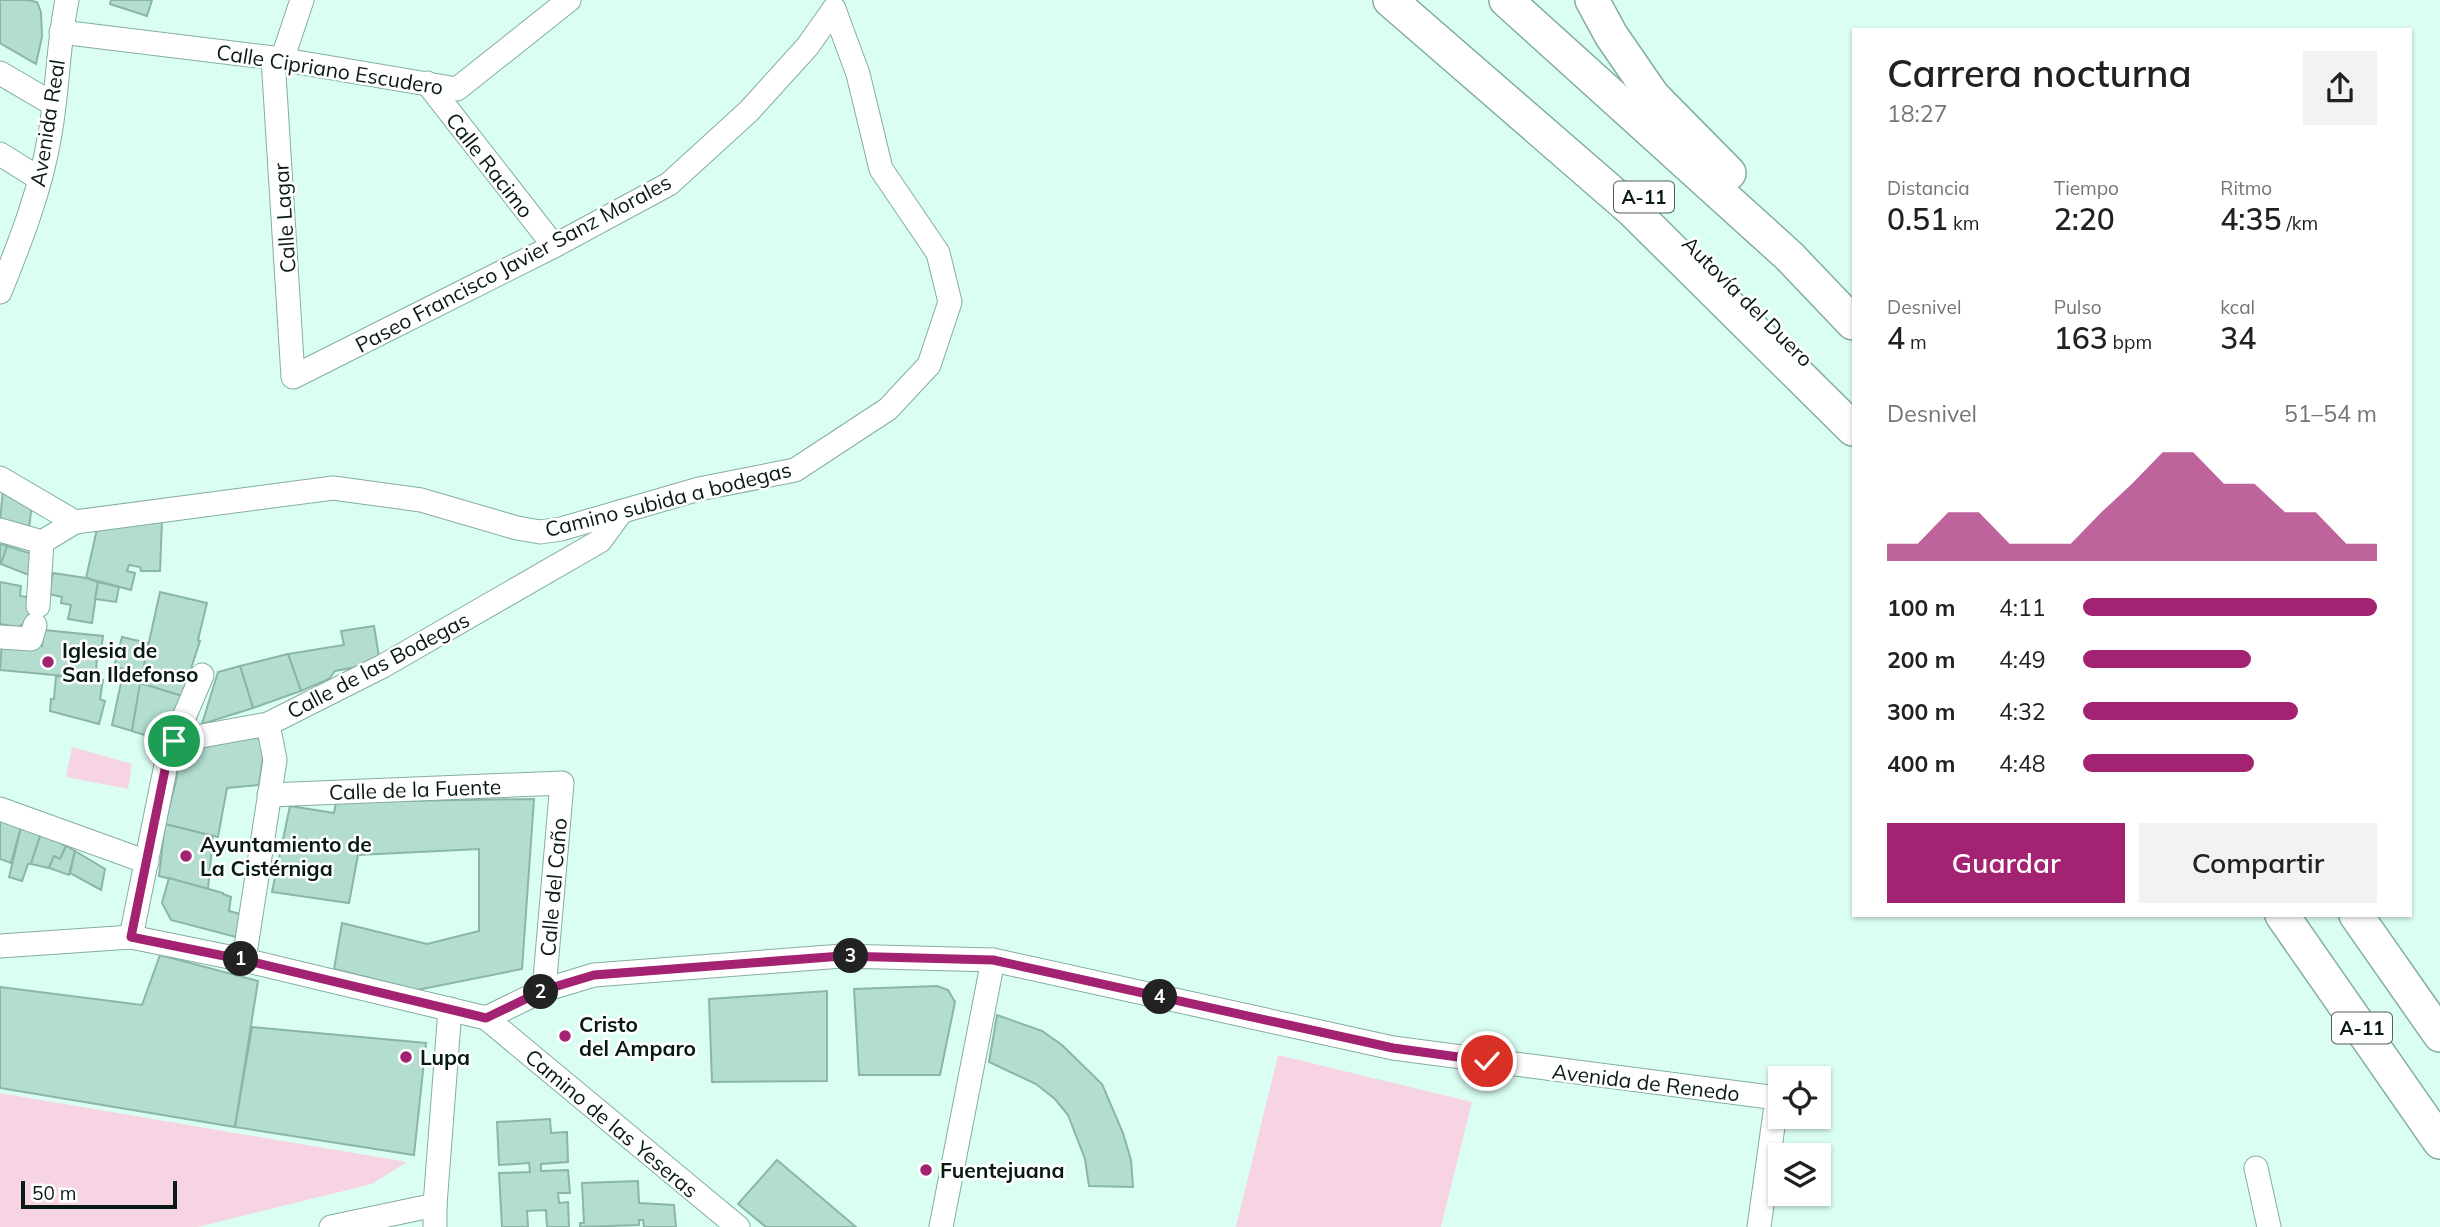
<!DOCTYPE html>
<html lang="es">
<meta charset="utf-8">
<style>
:root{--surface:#fff;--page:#f2f2f2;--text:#202124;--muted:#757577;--accent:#a32271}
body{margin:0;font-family:Mulish,sans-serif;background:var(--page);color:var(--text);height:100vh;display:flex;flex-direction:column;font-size:26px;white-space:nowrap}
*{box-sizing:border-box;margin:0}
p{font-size:23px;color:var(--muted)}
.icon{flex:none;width:38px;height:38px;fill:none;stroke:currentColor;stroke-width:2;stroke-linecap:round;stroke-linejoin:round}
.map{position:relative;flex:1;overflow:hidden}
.panel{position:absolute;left:1852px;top:28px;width:560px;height:889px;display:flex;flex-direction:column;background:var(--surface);border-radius:0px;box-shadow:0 2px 5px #0004}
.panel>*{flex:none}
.fabs{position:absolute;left:1768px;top:1066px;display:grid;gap:14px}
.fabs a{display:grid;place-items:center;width:63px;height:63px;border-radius:0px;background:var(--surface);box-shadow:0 2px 5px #0004;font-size:35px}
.scale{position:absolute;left:21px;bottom:18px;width:156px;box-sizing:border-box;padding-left:7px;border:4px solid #091a15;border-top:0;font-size:19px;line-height:24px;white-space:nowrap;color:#091a15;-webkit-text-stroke:5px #fff;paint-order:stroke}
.pin{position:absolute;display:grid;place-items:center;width:60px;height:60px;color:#fff;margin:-30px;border:4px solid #fff;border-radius:50%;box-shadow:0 2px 7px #0007}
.km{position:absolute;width:35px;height:35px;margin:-18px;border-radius:50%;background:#222;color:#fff;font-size:19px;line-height:35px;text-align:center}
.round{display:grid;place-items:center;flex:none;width:74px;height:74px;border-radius:0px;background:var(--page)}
.head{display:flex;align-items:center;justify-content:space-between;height:119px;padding:0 35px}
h1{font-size:38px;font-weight:600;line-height:52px}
.stats{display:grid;grid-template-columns:repeat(3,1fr);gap:10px;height:119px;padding:7px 35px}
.stats div{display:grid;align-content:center}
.stats b{font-size:30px;font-weight:600}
.stats small{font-size:19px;font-weight:400}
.stats p{font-size:19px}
.chart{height:196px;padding:14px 35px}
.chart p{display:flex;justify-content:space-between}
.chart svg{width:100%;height:126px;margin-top:7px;fill:var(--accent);opacity:.7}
.action{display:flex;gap:14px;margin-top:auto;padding:14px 35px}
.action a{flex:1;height:80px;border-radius:0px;background:var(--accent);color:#fff;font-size:28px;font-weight:600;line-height:80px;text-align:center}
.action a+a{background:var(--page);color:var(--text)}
ul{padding:0 35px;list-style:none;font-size:23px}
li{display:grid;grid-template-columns:112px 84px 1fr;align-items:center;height:52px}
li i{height:18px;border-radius:9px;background:var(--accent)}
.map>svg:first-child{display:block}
</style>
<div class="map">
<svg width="2440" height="1227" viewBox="0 0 2440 1227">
<rect width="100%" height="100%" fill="#dbfef3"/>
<!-- green -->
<g fill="#f6d4e4">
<path d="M72,747L132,764L128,789L66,777Z"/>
<path d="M1278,1055L1472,1102L1441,1227H1236Z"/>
<path d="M0,1093L407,1162L372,1184L197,1227H0Z"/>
</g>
<!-- building -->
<g fill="#b2ddd0" stroke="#8bb5a9" stroke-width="2">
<path d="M0,0H28L37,2L41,12L42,37L36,64L0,43Z"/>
<path d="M111,0H152L147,16L110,4Z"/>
<path d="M3,488L32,502L29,529L0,522Z"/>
<path d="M162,521L160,571H141L140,567L129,565L127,571L135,573L131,590L86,578L97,529Z"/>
<path d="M0,544L7,546L1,564H0Z"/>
<path d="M7,546L32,554L34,577L1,564Z"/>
<path d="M53,573L86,578L98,582L92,623L68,619L71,605L61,603L62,597L49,594Z"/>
<path d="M0,582L21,586L20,596L35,598L33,618L18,627L0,624Z"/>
<path d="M98,582L119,587L116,602L95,599Z"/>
<path d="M160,592L207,603L198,640L200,641L182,696L140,683Z"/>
<path d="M374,626L380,663L335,671L329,679L301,691L288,654L344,645L341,631Z"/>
<path d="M44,630L103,636L101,651L97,650L96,679L0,670L2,640L42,646Z"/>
<path d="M122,637L148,643L132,731L112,725L124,669L114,667Z"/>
<path d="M288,654L301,691L253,708L240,666Z"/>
<path d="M240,666L253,708L202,724L218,672Z"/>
<path d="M56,676L103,680L100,699L105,701L99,724L50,711L51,699H54Z"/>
<path d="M140,683L182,696L167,742L132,731Z"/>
<path d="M266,737L259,785L227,788L218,837L165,824L176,781L181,746Z"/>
<path d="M534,799L522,969L417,990L334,969L342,923L427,944L479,931V849L358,855L349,903L272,892L290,806L334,813L336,802Z"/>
<path d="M0,820L21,827L11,863L0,859Z"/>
<path d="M165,824L213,836L208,889L159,876Z"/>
<path d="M21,827L41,833L31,864H28L22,881L9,877Z"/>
<path d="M41,833L66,846L60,859L54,856L49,868L31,864Z"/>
<path d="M66,846L75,851L69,875L49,868L54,856L60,859Z"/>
<path d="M75,851L105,869L101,890L70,873Z"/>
<path d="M169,878L223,893V894L231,897L229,911L240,914L236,937L171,920L162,903Z"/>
<path d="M160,955L258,981L235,1127L0,1088V987L142,1005Z"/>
<path d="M937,986L948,990L955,1002L940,1075H859L854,989Z"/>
<path d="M827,991V1081L712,1082L709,999Z"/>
<path d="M997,1015L1042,1031L1062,1045L1102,1084L1123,1133L1131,1160L1133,1187L1089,1186L1085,1159L1068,1115L1055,1099L1036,1084L989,1062Z"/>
<path d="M252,1027L426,1043L414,1155L235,1127Z"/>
<path d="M550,1119L551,1133L567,1132L568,1162L541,1164V1171L568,1170L570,1193H558L559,1203L568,1202L569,1227H547L546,1210L527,1211L528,1227H502L499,1173L530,1172L529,1163L499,1165L497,1122Z"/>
<path d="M777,1160L856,1227H766L738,1204Z"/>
<path d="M638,1181L639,1203L674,1205L676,1227H644L643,1220H639V1225L580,1227V1223H584L582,1183Z"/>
</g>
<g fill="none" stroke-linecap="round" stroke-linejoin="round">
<!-- minor casing -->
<g stroke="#84ada1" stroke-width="25">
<g id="minor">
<path d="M61,32L273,58L457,89L569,0"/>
<path d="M273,58L293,377L554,246L669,184L749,111L807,47L834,9"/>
<path d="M282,60L302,0"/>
<path d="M0,73L53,104"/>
<path d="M427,83L554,246"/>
<path d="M0,154L40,179"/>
<path d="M0,292C21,240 41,189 50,134C58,89 58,44 67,0"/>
<path d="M0,478L75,522L42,542L0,530"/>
<path d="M75,522L333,488L421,500L517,528L540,532L561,529L699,489L795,470L888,409L929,365L950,302L938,253L881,169L858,74L834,9"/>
<path d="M38,606L42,542"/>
<path d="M0,637L31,639L35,625"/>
<path d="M202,675L174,741L268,724L383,666L600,541L622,511"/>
<path d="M269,795L562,783L544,990"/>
<path d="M0,809L147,862"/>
<path d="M131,937L169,750L174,741"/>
<path d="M0,946L131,937L244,960L486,1018L738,1227"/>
<path d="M244,960L275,760L268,724"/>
<path d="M486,1018L544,990L594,975L842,956L993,960L1393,1048L1777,1098L1759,1227"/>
<path d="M2256,1168L2269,1227"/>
<path d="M331,1227L435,1205"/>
<path d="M435,1227V1205L450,1009"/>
<path d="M941,1227L993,960"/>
</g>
</g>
<!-- highway casing -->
<g stroke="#84ada1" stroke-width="36">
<g id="highway">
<path d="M1390,0L1632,210L1853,429"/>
<path d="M1506,0L1789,256L1853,323"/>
<path d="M1592,0L1611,35L1653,96L1729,173"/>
<path d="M2282,915L2440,1142"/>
<path d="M2356,915L2440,1035"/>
</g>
</g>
<!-- minor -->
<use href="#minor" stroke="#fff" stroke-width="23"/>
<!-- highway -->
<use href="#highway" stroke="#fff" stroke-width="33"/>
</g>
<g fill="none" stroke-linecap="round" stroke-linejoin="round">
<!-- route casing -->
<g stroke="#fff" stroke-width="14">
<path id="route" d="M174,741L169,750L131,937L244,960L486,1018L544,990L594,975L842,956L993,960L1393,1048L1487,1061"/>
</g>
<!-- route -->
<use href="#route" stroke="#a32271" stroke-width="9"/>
</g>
<!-- markers -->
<g fill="#a32271" stroke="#fff" stroke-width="2.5">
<circle cx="48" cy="662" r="7"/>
<circle cx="186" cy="856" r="7"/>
<circle cx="565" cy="1036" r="7"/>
<circle cx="406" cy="1057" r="7"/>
<circle cx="926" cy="1170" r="7"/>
</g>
<g text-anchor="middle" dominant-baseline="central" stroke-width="5" stroke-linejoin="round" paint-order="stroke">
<!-- shield labels -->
<g fill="#fff" stroke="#535f5b" stroke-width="2">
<rect x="1614" y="181.5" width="60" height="31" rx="5"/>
<rect x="2332" y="1012.5" width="60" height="31" rx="5"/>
</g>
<g font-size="19" font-weight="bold" fill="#091a15">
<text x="1644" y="197">A-11</text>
<text x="2362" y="1028">A-11</text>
</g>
<!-- street labels -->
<g font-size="21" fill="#091a15" stroke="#fff">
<text transform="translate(330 69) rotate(9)">Calle Cipriano Escudero</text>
<text transform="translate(47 123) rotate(-81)">Avenida Real</text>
<text transform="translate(490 165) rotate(52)">Calle Racimo</text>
<text transform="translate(284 218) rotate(-94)">Calle Lagar</text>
<text transform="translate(513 263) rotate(-28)">Paseo Francisco Javier Sanz Morales</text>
<text transform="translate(1748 301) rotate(45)">Autovía del Duero</text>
<text transform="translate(668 499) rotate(-14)">Camino subida a bodegas</text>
<text transform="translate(378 665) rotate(-28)">Calle de las Bodegas</text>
<text transform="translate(415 789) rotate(-2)">Calle de la Fuente</text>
<text transform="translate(553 887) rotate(-85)">Calle del Caño</text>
<text transform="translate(1646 1082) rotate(7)">Avenida de Renedo</text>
<text transform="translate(612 1123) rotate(40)">Camino de las Yeseras</text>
</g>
<!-- poi labels -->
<g font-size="21" font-weight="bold" fill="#091a15" stroke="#fff" text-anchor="start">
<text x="62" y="650">Iglesia de<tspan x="62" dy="24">San Ildefonso</tspan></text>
<text x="200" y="844">Ayuntamiento de<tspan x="200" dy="24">La Cistérniga</tspan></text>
<text x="579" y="1024">Cristo<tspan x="579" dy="24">del Amparo</tspan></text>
<text x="420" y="1057">Lupa</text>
<text x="940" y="1170">Fuentejuana</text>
</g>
</g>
</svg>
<div class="fabs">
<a><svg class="icon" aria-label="locate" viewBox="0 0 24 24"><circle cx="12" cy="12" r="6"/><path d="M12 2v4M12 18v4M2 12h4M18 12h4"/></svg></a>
<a><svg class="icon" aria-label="layers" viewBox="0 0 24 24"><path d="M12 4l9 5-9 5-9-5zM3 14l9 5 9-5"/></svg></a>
</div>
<div class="scale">50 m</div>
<div class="pin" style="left:174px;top:741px;background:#1e9e55"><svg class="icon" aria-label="arrive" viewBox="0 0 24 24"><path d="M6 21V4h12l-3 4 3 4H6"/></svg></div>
<div class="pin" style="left:1487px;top:1061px;background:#d93025"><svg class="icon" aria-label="check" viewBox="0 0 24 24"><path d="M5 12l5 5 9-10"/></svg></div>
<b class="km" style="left:241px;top:959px">1</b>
<b class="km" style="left:541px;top:992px">2</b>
<b class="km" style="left:851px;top:956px">3</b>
<b class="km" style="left:1160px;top:997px">4</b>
<section class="panel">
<div class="head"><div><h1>Carrera nocturna</h1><p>18:27</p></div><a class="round"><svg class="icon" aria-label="share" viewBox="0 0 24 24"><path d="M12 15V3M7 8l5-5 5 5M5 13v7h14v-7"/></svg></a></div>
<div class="stats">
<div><p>Distancia</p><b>0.51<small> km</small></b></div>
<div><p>Tiempo</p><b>2:20</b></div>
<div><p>Ritmo</p><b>4:35<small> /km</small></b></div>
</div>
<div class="stats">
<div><p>Desnivel</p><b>4<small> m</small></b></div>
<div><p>Pulso</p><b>163<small> bpm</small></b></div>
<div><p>kcal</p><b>34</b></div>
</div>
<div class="chart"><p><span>Desnivel</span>51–54 m</p>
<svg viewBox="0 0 160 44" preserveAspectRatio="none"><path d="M0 44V38L10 38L20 27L30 27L40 38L50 38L60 38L70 27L80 17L90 6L100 6L110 17L120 17L130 27L140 27L150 38L160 38V44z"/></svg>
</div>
<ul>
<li><b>100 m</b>4:11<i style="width:100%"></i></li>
<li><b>200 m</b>4:49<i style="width:57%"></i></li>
<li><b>300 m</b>4:32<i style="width:73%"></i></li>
<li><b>400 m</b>4:48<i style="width:58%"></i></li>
</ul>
<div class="action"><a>Guardar</a><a>Compartir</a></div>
</section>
</div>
